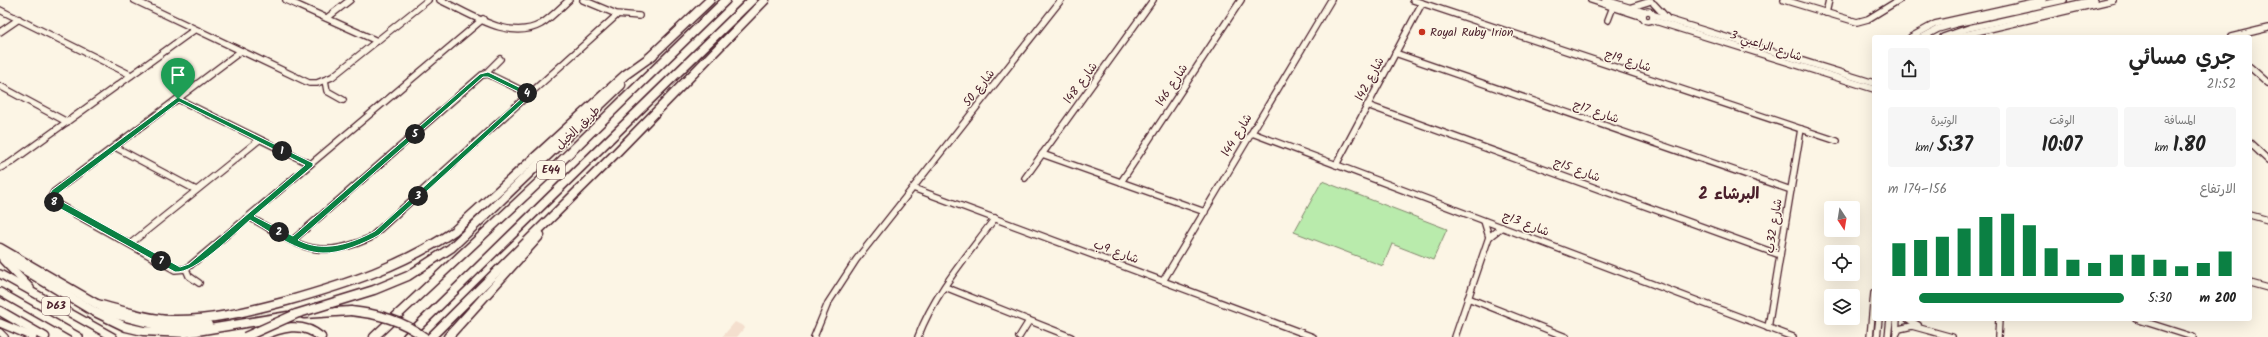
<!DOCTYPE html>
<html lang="ar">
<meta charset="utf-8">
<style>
:root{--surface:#fff;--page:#f6f6f6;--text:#222;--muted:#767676;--accent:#0b8043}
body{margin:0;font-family:Kalam,"Playpen Sans Arabic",sans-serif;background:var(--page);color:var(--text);direction:rtl;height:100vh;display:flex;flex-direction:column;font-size:15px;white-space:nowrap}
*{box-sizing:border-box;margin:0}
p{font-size:13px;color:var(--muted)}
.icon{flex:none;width:22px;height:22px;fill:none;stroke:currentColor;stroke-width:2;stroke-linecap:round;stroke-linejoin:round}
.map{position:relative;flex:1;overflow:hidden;direction:ltr}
.panel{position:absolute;left:1872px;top:35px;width:380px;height:286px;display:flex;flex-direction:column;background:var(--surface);border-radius:4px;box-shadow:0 4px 16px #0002;direction:rtl}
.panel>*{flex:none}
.needle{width:26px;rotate:168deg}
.controls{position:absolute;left:1824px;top:201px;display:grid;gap:8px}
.controls a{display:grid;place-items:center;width:36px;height:36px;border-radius:4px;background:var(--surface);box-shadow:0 4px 16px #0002;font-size:20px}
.pin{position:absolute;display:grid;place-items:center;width:34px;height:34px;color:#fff;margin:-41px -17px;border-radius:50% 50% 50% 0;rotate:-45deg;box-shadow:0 0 4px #0007}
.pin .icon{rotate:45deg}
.km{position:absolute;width:20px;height:20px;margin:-10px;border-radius:50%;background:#222;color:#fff;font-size:11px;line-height:20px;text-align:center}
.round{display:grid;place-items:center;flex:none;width:42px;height:42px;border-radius:4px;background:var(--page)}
.overview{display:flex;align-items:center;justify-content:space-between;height:68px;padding:0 16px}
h1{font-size:22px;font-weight:600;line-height:30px}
.stats{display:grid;grid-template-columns:repeat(3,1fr);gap:6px;height:68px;padding:4px 16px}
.stats div{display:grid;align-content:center;border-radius:4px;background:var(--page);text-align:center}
.stats b{font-size:20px;font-weight:600}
.stats small{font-size:11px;font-weight:400}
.stats p{font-size:11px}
.chart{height:112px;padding:8px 16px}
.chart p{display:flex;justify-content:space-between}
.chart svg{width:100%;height:72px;margin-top:4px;stroke:var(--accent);stroke-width:6}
ul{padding:0 16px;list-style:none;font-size:13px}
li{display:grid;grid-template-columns:64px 48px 1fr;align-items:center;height:30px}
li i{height:10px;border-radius:5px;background:var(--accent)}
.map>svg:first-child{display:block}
</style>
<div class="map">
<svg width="2268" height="337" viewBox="0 0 2268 337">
<rect width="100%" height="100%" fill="#fcf5e5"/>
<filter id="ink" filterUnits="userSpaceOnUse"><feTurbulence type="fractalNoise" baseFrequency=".025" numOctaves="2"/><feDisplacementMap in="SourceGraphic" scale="8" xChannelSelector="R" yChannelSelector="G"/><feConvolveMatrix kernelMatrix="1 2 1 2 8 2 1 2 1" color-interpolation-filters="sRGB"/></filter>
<g filter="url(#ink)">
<!-- built -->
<path fill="#f4dfce" d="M735,322L745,327L737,337H722Z"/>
<!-- green -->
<path fill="#b9ebac" stroke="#82856c" d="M1322,181L1447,229L1433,260L1392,244L1383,266L1294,232Z"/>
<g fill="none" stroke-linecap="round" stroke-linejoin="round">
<!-- minor casing -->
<g stroke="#4a1f2b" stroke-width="8">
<g id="minor">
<path d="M134,0L309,83H317L332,77L428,0"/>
<path d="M286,0L377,41"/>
<path d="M440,0C469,13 509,42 541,24C551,18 560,8 569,0"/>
<path d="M1413,0L1837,141"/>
<path d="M1591,0L1643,17"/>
<path d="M1605,0L1644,12"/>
<path d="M1784,0L1857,22L1868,19L1899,0"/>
<path d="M1654,4L1667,18"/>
<path d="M1632,7L1651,1"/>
<path d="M0,10L131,75"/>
<circle cx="1648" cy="16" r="5"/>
<path d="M1826,13L1829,0"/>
<path d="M616,14L639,16"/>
<path d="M1654,15L1874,83"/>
<path d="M327,18L350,0"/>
<path d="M1608,20L1613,7"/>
<path d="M1652,20L1874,89"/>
<path d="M0,32L19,19"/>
<path d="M1911,37L1935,24L2043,0"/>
<path d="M1923,37L1938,29L1955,24L2064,0"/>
<path d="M1943,37L1969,28L2094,0"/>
<path d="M1955,37L2113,0"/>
<path d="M2231,37L2268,28"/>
<path d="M241,51L54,192L51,197L52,201L175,270L186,269L483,19"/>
<path d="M1395,53L1791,190"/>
<path d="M2250,67L2268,83"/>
<path d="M485,74L500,59"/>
<path d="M325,80L327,91L343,100"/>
<path d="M0,86L67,122"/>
<path d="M178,99L310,164"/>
<path d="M1367,105L1780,255"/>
<path d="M1252,133L1793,337"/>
<path d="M2250,143L2268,160"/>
<path d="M115,147L196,190"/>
<path d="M1042,154L1205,212"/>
<path d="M1336,165L1422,3"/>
<path d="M0,168L10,163L194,30"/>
<path d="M1025,178L1153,0"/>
<path d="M1121,182L1241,0"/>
<path d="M913,188L1313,337"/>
<path d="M2250,215L2268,220"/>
<path d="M249,217C297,243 314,263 370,238L616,16L614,13L583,0"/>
<path d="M1484,221L1489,237"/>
<path d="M293,240L482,75L488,74L529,94"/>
<path d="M130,244L259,140"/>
<path d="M186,269L189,276L199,283"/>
<path d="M1163,281L1331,0"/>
<path d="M2250,283L2268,288"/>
<path d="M945,287L1071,337"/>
<path d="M1468,298L1566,337"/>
<path d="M1908,319L1918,325"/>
<path d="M2136,319L2193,337"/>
<path d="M1768,328L1801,129"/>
<path d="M0,332L5,337"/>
<path d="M1896,333L1897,319"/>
<path d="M814,337L828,303L856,260L1061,0"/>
<path d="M918,337C935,292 967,256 995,218"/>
<path d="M1019,337L1029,321"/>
<path d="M1455,337L1489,237L1502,227"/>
<path d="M1870,337L1874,293"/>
<path d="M1877,337L1879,319"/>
<path d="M1888,337L1890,319"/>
<path d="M1895,337L1899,329L1912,326L1952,337"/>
<path d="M1998,337L1999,319"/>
</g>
</g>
<!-- major casing -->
<g stroke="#4a1f2b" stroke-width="10">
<g id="major">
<path d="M3,260L30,288"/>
<path d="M0,274L113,337"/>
<path d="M0,292L79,337"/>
<path d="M0,323L33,337"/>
</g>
</g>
<!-- highway casing -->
<g stroke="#4a1f2b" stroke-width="11">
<g id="highway">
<path d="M649,58L710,0"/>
<path d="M496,205L621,85"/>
<path d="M0,248L114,314L160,326L208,325"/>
<path d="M0,255L93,311L126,327L143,331L185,333L288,316"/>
<path d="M97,304C121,310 146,319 171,320C210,321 249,311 287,301C347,284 403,266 454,231L625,75L653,55"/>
<path d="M0,311L45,337"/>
<path d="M304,314L351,311"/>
<path d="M260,337C281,327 302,321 321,337"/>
<path d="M374,337L552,170L726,0"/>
<path d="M407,337L752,0"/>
<path d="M431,337L616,153L765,0"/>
<path d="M448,337L540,235"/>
</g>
</g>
<!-- minor -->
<use href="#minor" stroke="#fcf5e5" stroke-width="5.5"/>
<!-- major -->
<use href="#major" stroke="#fcf5e5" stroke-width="7"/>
<!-- highway -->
<use href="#highway" stroke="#fcf5e5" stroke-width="8"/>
<!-- highway-bridge casing -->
<g stroke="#4a1f2b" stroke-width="11" stroke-linecap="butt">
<g id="highway-bridge">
<path d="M351,311C378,314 402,320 424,337"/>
<path d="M245,337L296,314L374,290L408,276L451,248L496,205"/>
</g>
</g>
<!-- highway-bridge -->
<use href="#highway-bridge" stroke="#fcf5e5" stroke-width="8"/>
</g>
</g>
<!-- route -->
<path fill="#0b8043" stroke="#fff" fill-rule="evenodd" d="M488,72L533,94L379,235C365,243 340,254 323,253C298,253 271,232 250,220C234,234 195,274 175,272L50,203L48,197L52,190L178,97L313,163V166L254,216L293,236L480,74ZM483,77H488L525,95L375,231C351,244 323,253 298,240ZM179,102L305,165L189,264L180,267L54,197Z"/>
<!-- markers -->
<circle fill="#c8321e" stroke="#fcf5e5" stroke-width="1.5" cx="1422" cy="32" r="4"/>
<g text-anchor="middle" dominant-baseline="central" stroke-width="3" stroke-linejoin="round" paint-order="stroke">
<!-- shield labels -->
<g fill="#fcf5e5" stroke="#7f5f63" stroke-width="1">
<rect x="537" y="161" width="28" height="18" rx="3"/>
<rect x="42" y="297" width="28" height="18" rx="3"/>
</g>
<g font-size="11" font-weight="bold" fill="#4a1f2b">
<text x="551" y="170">E44</text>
<text x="56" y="306">D63</text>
</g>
<!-- poi labels -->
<g font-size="12" fill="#4a1f2b" stroke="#fcf5e5" text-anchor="start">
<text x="1430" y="32">Royal Ruby Irion</text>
</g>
<!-- street labels -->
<g font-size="12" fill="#4a1f2b" stroke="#fcf5e5">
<text transform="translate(1766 46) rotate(18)">شارع الراعبي 3</text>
<text transform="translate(1628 61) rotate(18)">شارع 19ج</text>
<text transform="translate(1370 79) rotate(-62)">شارع 42ا</text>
<text transform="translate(1081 83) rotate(-54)">شارع 48ا</text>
<text transform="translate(1172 85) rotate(-57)">شارع 46ا</text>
<text transform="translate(979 88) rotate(-52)">شارع 50</text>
<text transform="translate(1596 112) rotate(19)">شارع 17ج</text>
<text transform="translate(578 128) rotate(-44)">طريق الخيل</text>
<text transform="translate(1237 135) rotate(-59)">شارع 44ا</text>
<text transform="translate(1577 170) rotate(20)">شارع 15ج</text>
<text transform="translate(1526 224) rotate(21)">شارع 13ج</text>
<text transform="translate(1774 226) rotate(-81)">شارع 32ب</text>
<text transform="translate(1116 252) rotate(20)">شارع 9ب</text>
</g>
<!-- district labels -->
<g font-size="16" font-weight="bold" fill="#4a1f2b" stroke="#fcf5e5">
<text x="1729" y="194">البرشاء 2</text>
</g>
</g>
</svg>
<div class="controls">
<a><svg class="needle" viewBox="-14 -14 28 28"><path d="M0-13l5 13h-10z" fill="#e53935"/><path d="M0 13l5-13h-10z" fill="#767676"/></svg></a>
<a><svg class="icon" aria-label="locate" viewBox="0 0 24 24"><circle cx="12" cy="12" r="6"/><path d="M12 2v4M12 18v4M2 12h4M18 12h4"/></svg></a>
<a><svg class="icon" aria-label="layers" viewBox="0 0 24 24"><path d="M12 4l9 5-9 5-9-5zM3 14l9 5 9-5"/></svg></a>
</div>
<div class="pin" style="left:178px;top:99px;background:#1e9e55"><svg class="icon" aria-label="arrive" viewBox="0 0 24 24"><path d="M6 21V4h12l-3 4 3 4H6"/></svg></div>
<b class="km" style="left:282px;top:151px">1</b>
<b class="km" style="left:279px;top:232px">2</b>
<b class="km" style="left:418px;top:196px">3</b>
<b class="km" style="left:527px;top:93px">4</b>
<b class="km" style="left:415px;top:134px">5</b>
<b class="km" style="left:161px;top:261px">7</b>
<b class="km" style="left:54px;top:202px">8</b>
<section class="panel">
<div class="overview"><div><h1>جري مسائي</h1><p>21:52</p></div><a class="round"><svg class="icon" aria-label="share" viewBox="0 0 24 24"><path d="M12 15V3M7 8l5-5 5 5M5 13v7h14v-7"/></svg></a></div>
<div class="stats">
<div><p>المسافة</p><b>1.80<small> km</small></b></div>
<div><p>الوقت</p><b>10:07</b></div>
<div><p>الوتيرة</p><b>5:37<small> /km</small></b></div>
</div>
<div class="chart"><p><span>الارتفاع</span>156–174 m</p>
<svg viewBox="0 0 160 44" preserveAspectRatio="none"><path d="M5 44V24M15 44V22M25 44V20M35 44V15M45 44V8M55 44V6M65 44V13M75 44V27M85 44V34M95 44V36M105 44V31M115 44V31M125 44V34M135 44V38M145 44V36M155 44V29"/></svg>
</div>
<ul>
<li><b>200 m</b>5:30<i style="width:87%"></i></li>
</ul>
</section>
</div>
